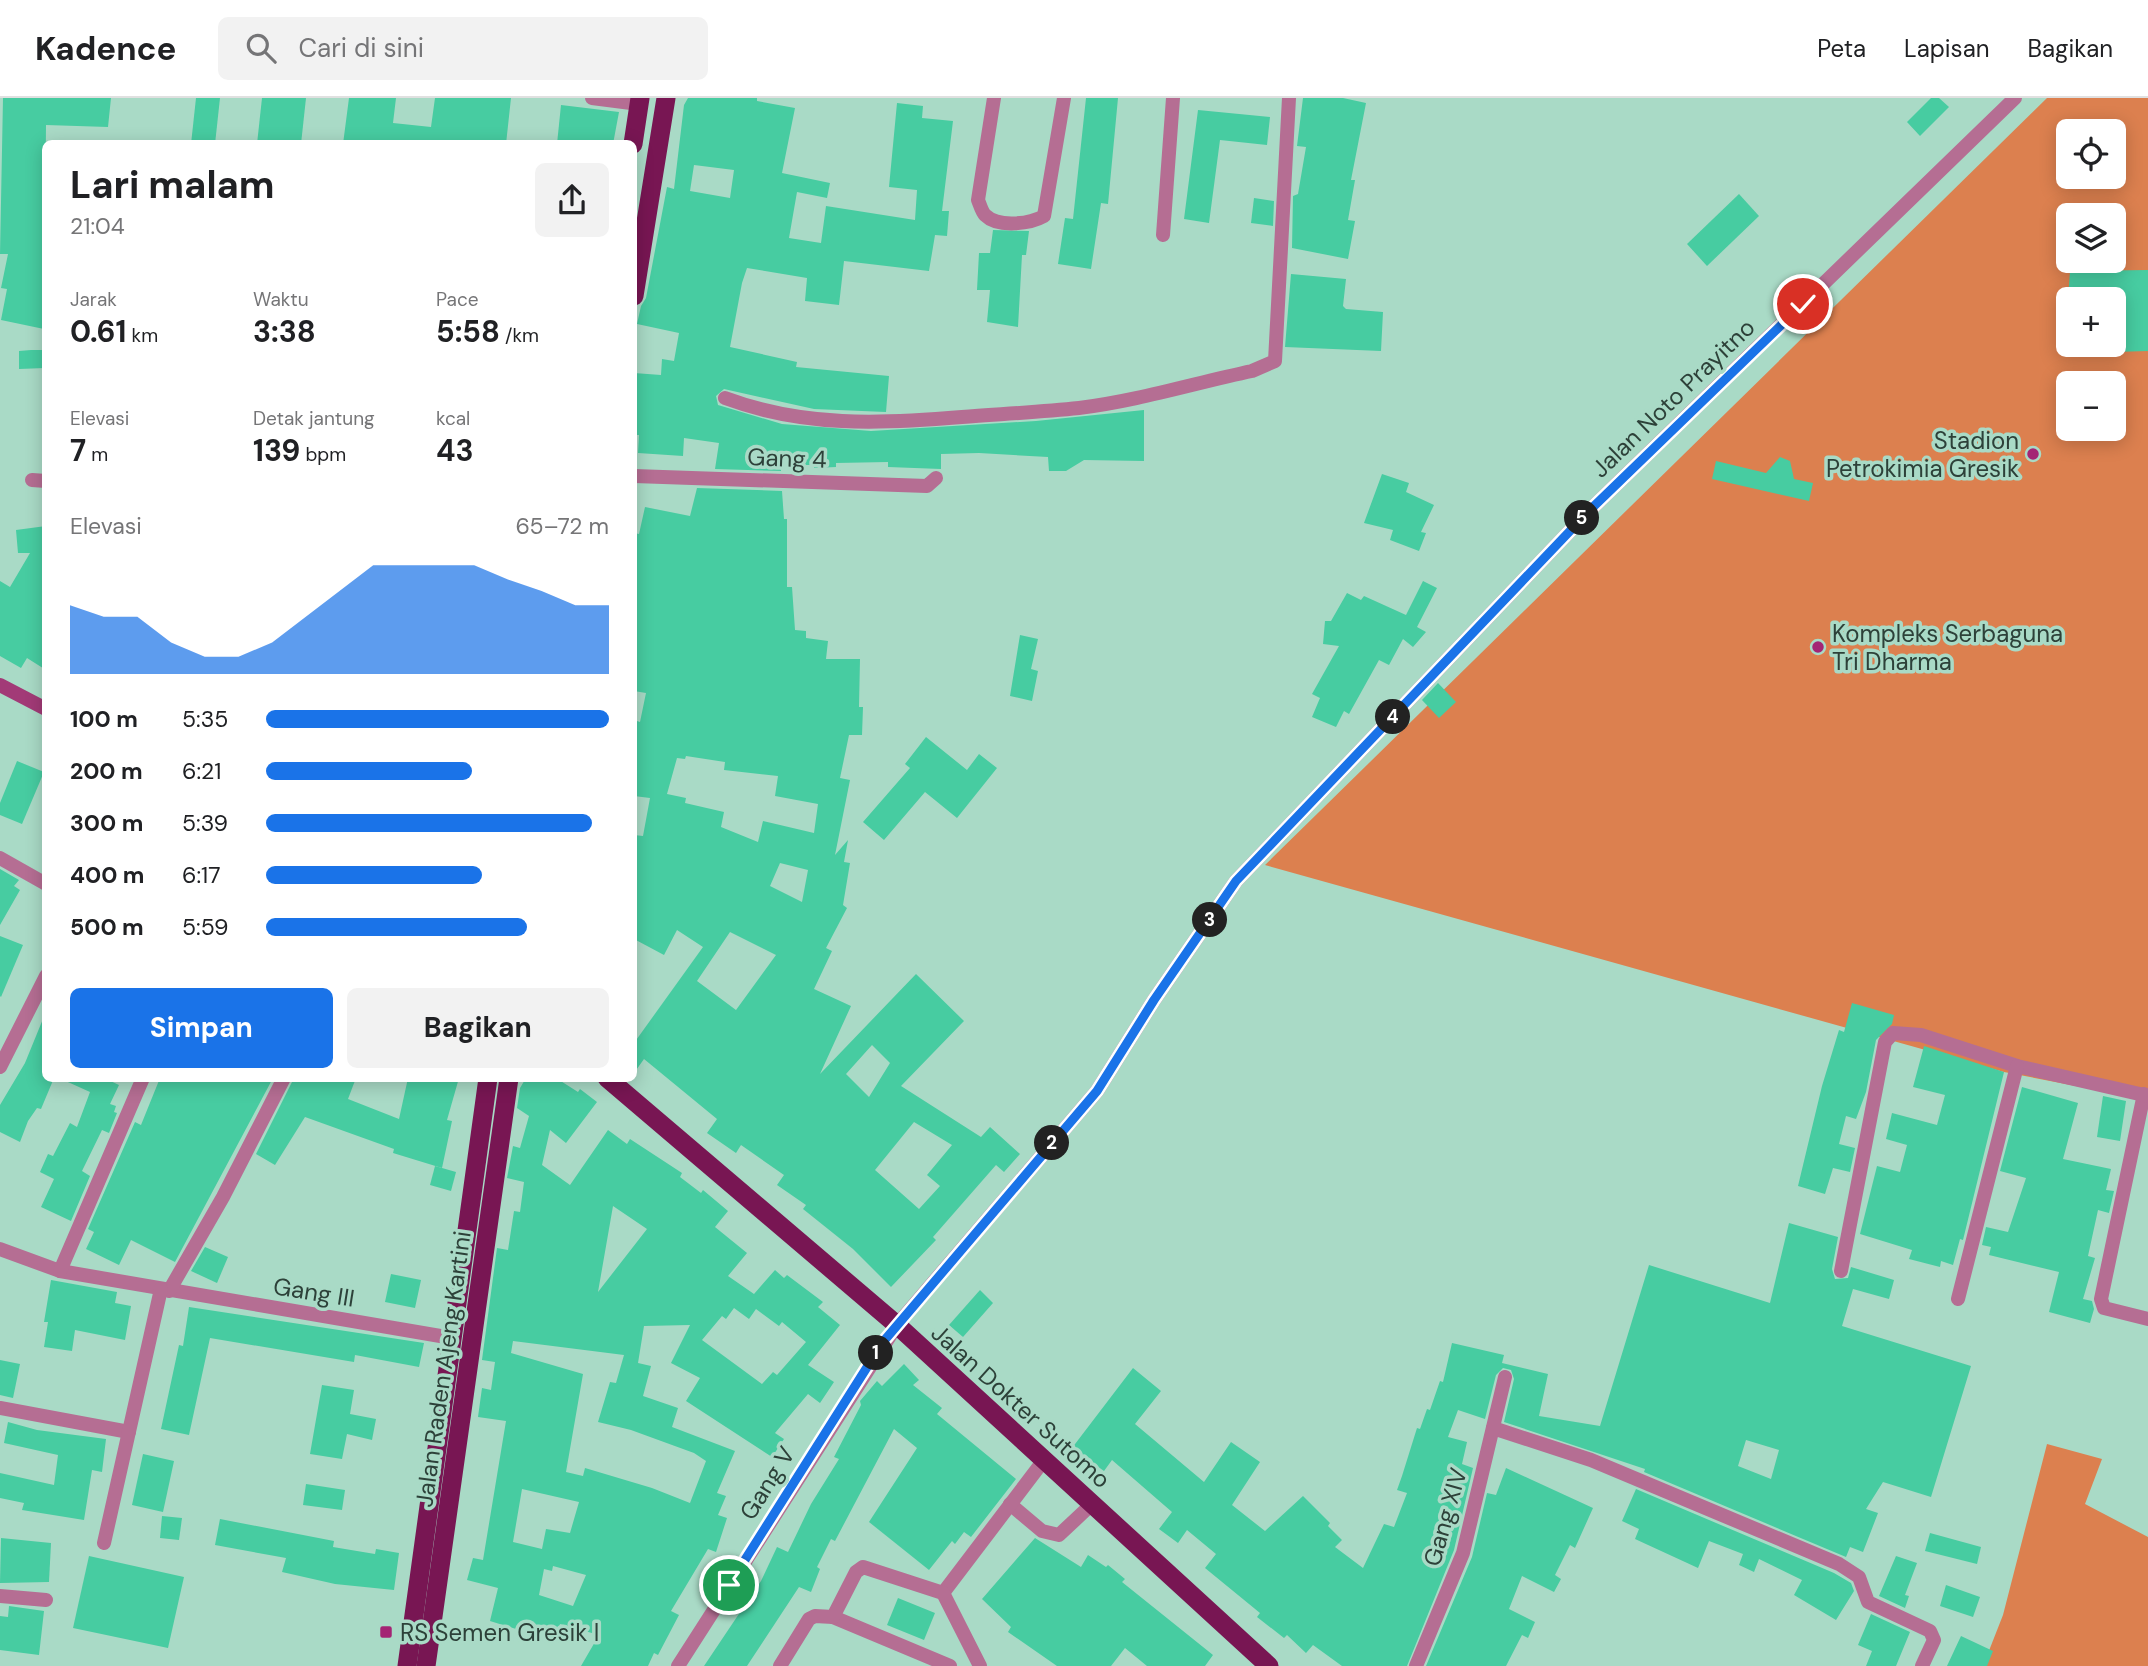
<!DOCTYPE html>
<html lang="id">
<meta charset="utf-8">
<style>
:root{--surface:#fff;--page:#f2f2f2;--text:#202124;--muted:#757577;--line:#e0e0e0;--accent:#1a73e8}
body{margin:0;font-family:"DM Sans",sans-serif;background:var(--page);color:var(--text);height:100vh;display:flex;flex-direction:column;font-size:26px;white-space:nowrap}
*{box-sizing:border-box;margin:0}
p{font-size:23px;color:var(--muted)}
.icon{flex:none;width:38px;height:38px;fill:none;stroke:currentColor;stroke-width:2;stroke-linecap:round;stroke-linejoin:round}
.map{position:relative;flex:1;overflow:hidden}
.drawer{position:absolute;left:42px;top:42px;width:595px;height:942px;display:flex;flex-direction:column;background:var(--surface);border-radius:10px;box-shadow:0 4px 18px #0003}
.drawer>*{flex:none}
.fabs{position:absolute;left:2056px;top:21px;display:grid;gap:14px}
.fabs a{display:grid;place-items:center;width:70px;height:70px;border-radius:10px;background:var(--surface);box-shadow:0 4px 18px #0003;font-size:35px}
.pin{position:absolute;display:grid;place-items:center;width:60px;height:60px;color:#fff;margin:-30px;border:4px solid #fff;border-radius:50%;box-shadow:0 2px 7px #0007}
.km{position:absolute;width:35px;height:35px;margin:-18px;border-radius:50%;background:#222;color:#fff;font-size:19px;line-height:35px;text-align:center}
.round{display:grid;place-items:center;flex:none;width:74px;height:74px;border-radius:10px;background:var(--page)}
.headline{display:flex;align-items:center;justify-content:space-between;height:119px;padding:0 28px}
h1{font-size:38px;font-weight:700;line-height:52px}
.figures{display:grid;grid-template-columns:repeat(3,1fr);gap:10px;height:119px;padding:7px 28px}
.figures div{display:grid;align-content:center}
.figures b{font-size:30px;font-weight:700}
.figures small{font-size:19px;font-weight:400}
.figures p{font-size:19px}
.chart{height:196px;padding:14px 28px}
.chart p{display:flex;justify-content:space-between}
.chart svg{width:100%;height:126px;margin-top:7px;fill:var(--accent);opacity:.7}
.primary-button{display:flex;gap:14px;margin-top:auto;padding:14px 28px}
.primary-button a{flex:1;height:80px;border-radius:10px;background:var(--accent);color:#fff;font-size:28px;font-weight:700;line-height:80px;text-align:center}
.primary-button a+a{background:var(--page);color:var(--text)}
ul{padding:0 28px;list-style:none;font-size:23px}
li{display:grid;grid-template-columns:112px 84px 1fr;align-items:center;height:52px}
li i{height:18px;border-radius:9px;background:var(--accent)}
header{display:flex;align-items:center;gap:42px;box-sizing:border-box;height:98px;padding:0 35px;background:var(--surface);border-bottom:2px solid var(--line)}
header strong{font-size:33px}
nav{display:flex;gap:38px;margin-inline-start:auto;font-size:24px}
.search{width:490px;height:63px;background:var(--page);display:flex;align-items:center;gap:18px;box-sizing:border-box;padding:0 24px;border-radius:10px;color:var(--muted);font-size:26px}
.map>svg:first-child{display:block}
</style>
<header>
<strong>Kadence</strong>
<div class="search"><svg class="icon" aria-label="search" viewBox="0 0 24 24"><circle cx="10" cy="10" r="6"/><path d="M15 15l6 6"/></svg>Cari di sini</div>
<nav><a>Peta</a><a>Lapisan</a><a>Bagikan</a></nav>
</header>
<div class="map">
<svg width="2148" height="1568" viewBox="0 0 2148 1568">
<rect width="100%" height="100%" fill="#a9dac6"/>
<!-- green -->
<g fill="#dc804f" fill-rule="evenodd">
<path d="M2047,0H2148V1002L2004,974L1265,767ZM2068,33H2114V79H2068ZM2068,117H2114V163H2068ZM2068,201H2114V247H2068ZM2068,285H2114V331H2068Z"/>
<path d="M2047,1346L2102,1361L2085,1406L2148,1439V1568H1983L2003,1517Z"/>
</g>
<!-- building -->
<g fill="#47cca1" fill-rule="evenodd">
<path d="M3,0H111L108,29L46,27L44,231L1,222L7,191L1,190L8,156H0Z"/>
<path d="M196,0H220L215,46H191Z"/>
<path d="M262,0H306L301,46H257Z"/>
<path d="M349,0H396L393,25L431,29L435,0H511L506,46H343Z"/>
<path d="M688,0H757V3L795,10L782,75L830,85L827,100L797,94L789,140L821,145L826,108L915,122L917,92L889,89L897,5L923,8L922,20L953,23L942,113H949L947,138L935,137L929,173L844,163L839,207L805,203L807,180L747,170L742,185L730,249L797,264L796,269L889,278L886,314L814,311L724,291L716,298L718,307L782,326L871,333L1036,323L1144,312V363L1084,362L1066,373H1049L1048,359L979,355L941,356V371L888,369V364L836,365V369L814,370V367H781V373L715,371L719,345L684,340L683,358L638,355L639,337H634V275L661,277L662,261L674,263L679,235L637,226L641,208L646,200L667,89L674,91L684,7ZM694,67L734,72L730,100L690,93Z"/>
<path d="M1086,0H1118L1108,106L1101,105L1091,171L1058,166L1065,120L1073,121Z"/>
<path d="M1303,0H1343L1366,5L1351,82H1355L1348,122L1355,123L1348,161L1292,150L1293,98L1298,96L1306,49L1297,48Z"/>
<path d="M1931,0H1939L1949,9L1920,38L1907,24Z"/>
<path d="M561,7L619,14L613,46H557Z"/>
<path d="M1198,12L1270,19L1267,47L1220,42L1209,125L1184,121Z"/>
<path d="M1739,96L1759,118L1707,168L1687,146Z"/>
<path d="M1254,100L1274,103L1273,128L1251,125Z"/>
<path d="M993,132L1029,133L1026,157H1022L1018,229L987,224L990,192H977L979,155H990Z"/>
<path d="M2148,172V253L2114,254V201H2068L2070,173Z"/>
<path d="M1291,176L1346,181L1343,208L1346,211L1383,214L1381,253L1285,249Z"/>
<path d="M31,252H44L45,270L19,271V253Z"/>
<path d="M1780,359L1790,363L1794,381L1813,385L1809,403L1712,381L1716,363L1766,375Z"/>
<path d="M1382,376L1409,385L1406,394L1434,407L1421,434L1426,435L1419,453L1390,442L1393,432L1364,425Z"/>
<path d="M697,390L782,393L784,421H787V489H792L795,532L806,533V540L828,543L826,561H860L859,609H863L862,637H849L840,680L850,682L835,757L848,742L844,764L850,765L843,807L847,810L826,850L832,853L814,891L851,908L820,976L916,876L964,923L901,988L981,1039L990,1029L1020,1056L1004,1074L996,1067L933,1139L936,1142L891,1189L853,1151L803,1111L806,1107L777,1087L784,1077L741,1047L736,1055L707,1035L717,1021L644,961L634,975V945L703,849L677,832L664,857L634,841V737L643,738L650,700L634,698L637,623L640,624L646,595L634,593V435L639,436L645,409L690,418ZM686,658L725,664L724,672L778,678L775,698L818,706L814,735L763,723L758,744L721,729L724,714L685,705L686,700L667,696L677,660L685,661ZM780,765L808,772L802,804L770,788ZM730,834L776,857L736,912L697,883ZM872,947L890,965L869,999L846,976ZM914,1024L952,1047L927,1077L940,1088L919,1111L875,1072Z"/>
<path d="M46,428V572L27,560L21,570L0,558V483L10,489L30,455H18L16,432Z"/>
<path d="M1423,483L1437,490L1417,529L1426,534L1413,549L1403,541L1389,567L1379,562L1349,616L1344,613L1336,629L1312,619L1320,600L1312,596L1339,548L1323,546L1325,523H1331L1347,495L1361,502L1364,498L1406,517Z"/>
<path d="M1020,537L1038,541L1031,571L1038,573L1032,603L1010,598Z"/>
<path d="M1438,585L1456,604L1439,620L1422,602Z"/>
<path d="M926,639L967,672L979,656L997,670L957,720L925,694L884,742L863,724L910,670L905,666Z"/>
<path d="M17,663L44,674L22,726L0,717V705Z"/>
<path d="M0,771L19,782L14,788L20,792L0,827Z"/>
<path d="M0,838L23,847L1,899L0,898Z"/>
<path d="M1852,905L1894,917L1892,926L1876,942L1866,994L1856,1021L1846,1018L1839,1046L1855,1050L1850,1074L1833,1070L1825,1096L1798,1088L1822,988L1839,932L1844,934Z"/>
<path d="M45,916L46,980H54L41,1011L37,1010L28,1023L20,1044L0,1034V1007L25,965Z"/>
<path d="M1924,948L2004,974L1963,1142L1960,1141L1953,1167L1941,1163L1940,1169L1909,1161L1912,1152L1860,1136L1877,1068L1900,1074L1907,1047L1886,1041L1892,1015L1937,1027L1945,997L1913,989Z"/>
<path d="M59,980H104L119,987L110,1006L116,1008L114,1014L117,1015L109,1035L102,1032L82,1073L90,1078L71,1123L41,1109L54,1081L40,1074L48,1056L53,1058L70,1025L77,1029L90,994Z"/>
<path d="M160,980H273L175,1164L131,1142L119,1167L86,1151L94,1134L88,1131L135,1024L141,1027Z"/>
<path d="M294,980H356L348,1001L399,1021L408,980H459L447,1022L452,1023L442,1070L393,1055L394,1051L305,1019L275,1067L256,1056Z"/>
<path d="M526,980H556L578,994L580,991L597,1004L566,1045L550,1032L542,1067L570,1087L608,1032L627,1046L630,1041L682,1075L680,1079L701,1095L703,1092L728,1113L715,1129L747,1155L728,1178L754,1196L775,1172L784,1180L787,1177L823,1204L818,1209L840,1227L808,1267L834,1284L820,1305L808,1296L775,1335L784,1341L772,1359L686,1303L700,1280L671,1265L690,1227L644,1228L638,1265L651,1268L643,1298L678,1310L672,1329L735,1353L717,1395L726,1398L718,1417L727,1420L716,1454L708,1451L671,1513L679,1517L658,1557L654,1555L648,1568H581L599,1537L560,1526L555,1543L490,1523L498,1490L467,1482L473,1460L483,1462L506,1323L478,1319L482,1290L491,1292L495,1264L482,1262L497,1150L508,1152L514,1113L520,1114L524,1084L507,1080L513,1048L520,1050L529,1018L517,1010L520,990ZM613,1108L647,1131L598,1194ZM734,1210L749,1221L756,1211L779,1228L782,1224L806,1244L777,1277L773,1274L762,1286L702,1242L722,1218L726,1221ZM513,1243L624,1257L616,1285L610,1284L598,1324L631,1332L694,1355L706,1363L690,1405L652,1390L585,1370L583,1378L566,1374L583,1276L511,1255ZM522,1391L579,1404L570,1435L546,1431L542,1451L513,1444ZM553,1468L586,1477L573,1508L539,1497L544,1471L552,1473Z"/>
<path d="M2022,989L2078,1005L2063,1061L2111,1071L2106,1092L2114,1093L2109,1115L2098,1112L2088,1158L2095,1160L2083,1201L2092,1203L2094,1211L2090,1225L2049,1214L2059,1174L1989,1157L1991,1149L1982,1147L1986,1129L2008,1134L2026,1080L2000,1073Z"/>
<path d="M2103,998L2126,1003L2120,1043L2097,1039Z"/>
<path d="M435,1068L456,1074L451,1093L430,1087Z"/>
<path d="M1789,1125L1838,1139L1832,1171L1835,1181L1848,1180L1851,1169L1894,1182L1889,1201L1853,1191L1842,1228L1971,1268L1931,1399L1883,1384L1866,1411L1878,1415L1863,1454L1850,1449L1846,1459L1644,1374L1645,1371L1504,1324L1514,1281L1511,1272L1503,1270L1496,1277L1485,1321L1458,1312L1448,1339L1467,1344L1462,1366L1473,1370L1454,1452L1407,1568H1342L1313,1547L1306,1555L1287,1537L1284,1540L1257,1519L1260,1515L1205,1470L1216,1456L1187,1432L1178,1445L1159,1431L1172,1414L1112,1362L1104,1373L1072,1350L1133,1270L1161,1293L1135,1326L1204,1384L1231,1344L1260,1364L1232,1407L1265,1433L1303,1398L1330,1425L1328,1428L1342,1442L1335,1449L1363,1470L1384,1426L1394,1429L1407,1395L1397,1392L1402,1378L1417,1330L1420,1331L1427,1311L1430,1312L1440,1283L1443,1284L1452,1245L1504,1257L1502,1265L1548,1276L1539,1318L1600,1328L1649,1167L1770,1205ZM1746,1342L1779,1352L1771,1381L1738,1368Z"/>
<path d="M205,1149L228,1159L217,1185L191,1173Z"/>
<path d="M391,1176L421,1182L415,1210L385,1204Z"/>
<path d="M51,1182L117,1194L115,1205L131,1208L125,1242L75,1232L72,1253L44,1249L48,1224H44Z"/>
<path d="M980,1192L993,1205L963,1239L949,1227Z"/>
<path d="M189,1209L424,1245L419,1269L355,1257L354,1264L210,1240L189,1337L161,1331L179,1247L183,1248Z"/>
<path d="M0,1262L20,1266L13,1300L0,1297Z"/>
<path d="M904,1266L919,1282L913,1287L942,1310L937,1316L1016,1381L971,1439L964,1434L955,1446L952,1443L929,1472L869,1424L917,1350L894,1331L835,1443L831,1441L817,1469L820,1471L811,1494L799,1489L747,1568H704L761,1483L777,1449L788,1454L811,1406L839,1361L834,1359L861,1307L860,1303L877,1283L882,1288Z"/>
<path d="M322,1287L354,1292L350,1316L376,1321L372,1342L347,1336L342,1361L310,1356Z"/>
<path d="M8,1324L37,1332L106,1341L102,1374L92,1372L84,1422L22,1412L24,1405L0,1400V1375L54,1387L58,1357L4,1345Z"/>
<path d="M143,1356L174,1363L163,1414L132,1407Z"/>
<path d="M1506,1370L1593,1410L1575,1450L1570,1447L1555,1477L1561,1481L1554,1494L1522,1478L1509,1511L1535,1524L1528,1540L1522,1537L1506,1568H1426L1472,1459L1487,1395L1496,1397Z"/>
<path d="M306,1386L345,1392L342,1412L303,1407Z"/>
<path d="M1636,1391L1834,1475L1851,1485L1854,1493L1836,1522L1794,1497L1802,1482L1759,1461L1754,1474L1739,1467L1743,1456L1709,1443L1698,1470L1685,1464L1635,1441L1639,1431L1622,1423Z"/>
<path d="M162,1418L182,1420L179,1442L160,1440Z"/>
<path d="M220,1421L334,1443L333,1449L375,1456L376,1451L399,1455L394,1492L335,1486L282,1474L286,1460L215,1447Z"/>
<path d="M1930,1435L1981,1449L1977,1466L1925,1453Z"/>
<path d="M1,1440L51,1445L49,1484L0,1485Z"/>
<path d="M1035,1440L1081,1469L1088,1457L1106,1469L1108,1467L1125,1481L1122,1484L1213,1557L1205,1568H1147L1125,1550L1111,1568H1057L1008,1534L1011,1529L982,1501Z"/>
<path d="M89,1458L184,1479L168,1550L73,1530Z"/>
<path d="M1896,1458L1917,1465L1905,1497L1909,1498L1905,1510L1879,1498Z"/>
<path d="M1946,1487L1980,1499L1973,1519L1940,1508Z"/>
<path d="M898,1500L935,1515L924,1542L887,1527Z"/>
<path d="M9,1508L44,1513L39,1557L0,1552V1518L8,1519Z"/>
<path d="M1871,1516L1910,1534L1896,1568H1866L1872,1553L1858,1547Z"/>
<path d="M1961,1538L1993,1553L1987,1568H1947Z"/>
</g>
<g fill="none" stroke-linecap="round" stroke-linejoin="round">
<!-- minor -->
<g stroke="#b56e93" stroke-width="14">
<path d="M592,0L639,6"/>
<path d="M994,0L978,102C980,107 982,114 985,117C998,130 1030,126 1044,118L1064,0"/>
<path d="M1163,137L1173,0"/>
<path d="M725,300C803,329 880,326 962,319C1001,316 1040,314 1079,310C1137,303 1195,285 1252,273L1275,263L1289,0"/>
<path d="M634,378L927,388L936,380"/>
<path d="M32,382L46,383"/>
<path d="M0,760L46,786"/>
<path d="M0,969L46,878"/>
<path d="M2144,996L2101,1201L2104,1210L2148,1221"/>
<path d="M0,1151L60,1173L452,1240"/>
<path d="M60,1173L143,980"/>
<path d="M1841,1173L1885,944L1893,935L1921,937L2017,968L2148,998"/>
<path d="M169,1193L223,1099L284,980"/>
<path d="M1958,1201L2017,968"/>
<path d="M0,1310L129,1334"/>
<path d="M1493,1330L1591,1362L1839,1466L1859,1479L1868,1504L1930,1533L1934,1542L1922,1568"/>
<path d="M1010,1406L1042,1433L1059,1437L1092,1406"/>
<path d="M104,1445L161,1191"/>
<path d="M943,1495L1044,1362"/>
<path d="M0,1498L46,1502"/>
<path d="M833,1519L950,1568"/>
<path d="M678,1568L897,1227"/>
<path d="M780,1568L809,1521L815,1518L833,1519L856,1474L863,1469L943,1495L980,1568"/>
<path d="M1416,1568L1463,1455L1505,1279"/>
</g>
<!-- tertiary -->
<path stroke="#b56e93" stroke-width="14" d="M897,1227L1097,993L1154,902L1236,783L1591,411L2015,0"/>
<!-- secondary -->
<path stroke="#a23a77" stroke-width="14" d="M0,587L46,611"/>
<!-- trunk -->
<g stroke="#781653" stroke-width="19">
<path d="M633,46L640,0"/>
<path d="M634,198L666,0"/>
<path d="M607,980L897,1227L1269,1568"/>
<path d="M407,1568L488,980"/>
<path d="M426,1568L509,980"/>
</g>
</g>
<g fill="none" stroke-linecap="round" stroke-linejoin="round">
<!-- route casing -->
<g stroke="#fff" stroke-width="14">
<path id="route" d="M729,1487L883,1244L1097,993L1154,902L1236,783L1591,411L1803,206"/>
</g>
<!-- route -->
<use href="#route" stroke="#1a73e8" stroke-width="9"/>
</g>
<!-- markers -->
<g fill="#a42474" stroke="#a9dac6" stroke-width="2.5">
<circle cx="2033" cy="356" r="7"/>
<circle cx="1818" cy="549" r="7"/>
<rect x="379" y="1527" width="14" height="14" rx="3.5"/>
</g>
<g text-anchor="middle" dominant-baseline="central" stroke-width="7" stroke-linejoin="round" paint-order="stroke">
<!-- street labels -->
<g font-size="24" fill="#2d4139" stroke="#a9dac6">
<text transform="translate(1673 300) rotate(-44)">Jalan Noto Prayitno</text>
<text transform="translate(787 360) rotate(2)">Gang 4</text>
<text transform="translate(314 1194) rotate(9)">Gang III</text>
<text transform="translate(443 1271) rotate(-82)">Jalan Raden Ajeng Kartini</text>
<text transform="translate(1021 1308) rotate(42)">Jalan Dokter Sutomo</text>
<text transform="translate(767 1385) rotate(-58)">Gang V</text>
<text transform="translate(1445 1419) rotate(-74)">Gang XIV</text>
</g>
<!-- poi labels -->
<g font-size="24" fill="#2d4139" stroke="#a9dac6" text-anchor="start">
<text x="2019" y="342" text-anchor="end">Stadion<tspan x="2019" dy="28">Petrokimia Gresik</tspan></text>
<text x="1832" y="535">Kompleks Serbaguna<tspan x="1832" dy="28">Tri Dharma</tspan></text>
<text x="400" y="1534">RS Semen Gresik I</text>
</g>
</g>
</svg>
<div class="fabs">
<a><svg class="icon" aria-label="locate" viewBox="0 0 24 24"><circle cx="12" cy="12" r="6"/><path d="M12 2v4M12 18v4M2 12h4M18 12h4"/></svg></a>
<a><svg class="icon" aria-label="layers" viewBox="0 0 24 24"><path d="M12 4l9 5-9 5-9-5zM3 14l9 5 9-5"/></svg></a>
<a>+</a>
<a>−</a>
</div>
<div class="pin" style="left:729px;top:1487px;background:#1e9e55"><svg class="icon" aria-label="arrive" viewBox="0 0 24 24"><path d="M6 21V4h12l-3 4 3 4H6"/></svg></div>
<div class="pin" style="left:1803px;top:206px;background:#d93025"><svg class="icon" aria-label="check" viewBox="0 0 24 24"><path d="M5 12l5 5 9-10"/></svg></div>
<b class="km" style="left:876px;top:1255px">1</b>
<b class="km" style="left:1052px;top:1045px">2</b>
<b class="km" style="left:1210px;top:822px">3</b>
<b class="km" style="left:1393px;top:619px">4</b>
<b class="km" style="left:1582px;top:420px">5</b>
<section class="drawer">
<div class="headline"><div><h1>Lari malam</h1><p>21:04</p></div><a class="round"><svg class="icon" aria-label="share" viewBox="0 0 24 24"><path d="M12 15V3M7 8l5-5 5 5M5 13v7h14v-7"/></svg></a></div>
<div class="figures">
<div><p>Jarak</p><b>0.61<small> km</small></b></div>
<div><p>Waktu</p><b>3:38</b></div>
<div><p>Pace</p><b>5:58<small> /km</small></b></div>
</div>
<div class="figures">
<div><p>Elevasi</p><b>7<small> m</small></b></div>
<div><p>Detak jantung</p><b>139<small> bpm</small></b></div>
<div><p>kcal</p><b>43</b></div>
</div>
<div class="chart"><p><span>Elevasi</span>65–72 m</p>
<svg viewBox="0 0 160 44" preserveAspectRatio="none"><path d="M0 44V20L10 24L20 24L30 33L40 38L50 38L60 33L70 24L80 15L90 6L100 6L110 6L120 6L130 11L140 15L150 20L160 20V44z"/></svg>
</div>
<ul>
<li><b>100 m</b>5:35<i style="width:100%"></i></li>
<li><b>200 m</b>6:21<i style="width:60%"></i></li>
<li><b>300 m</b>5:39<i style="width:95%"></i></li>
<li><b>400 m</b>6:17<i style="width:63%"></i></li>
<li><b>500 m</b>5:59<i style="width:76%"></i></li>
</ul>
<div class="primary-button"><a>Simpan</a><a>Bagikan</a></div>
</section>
</div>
